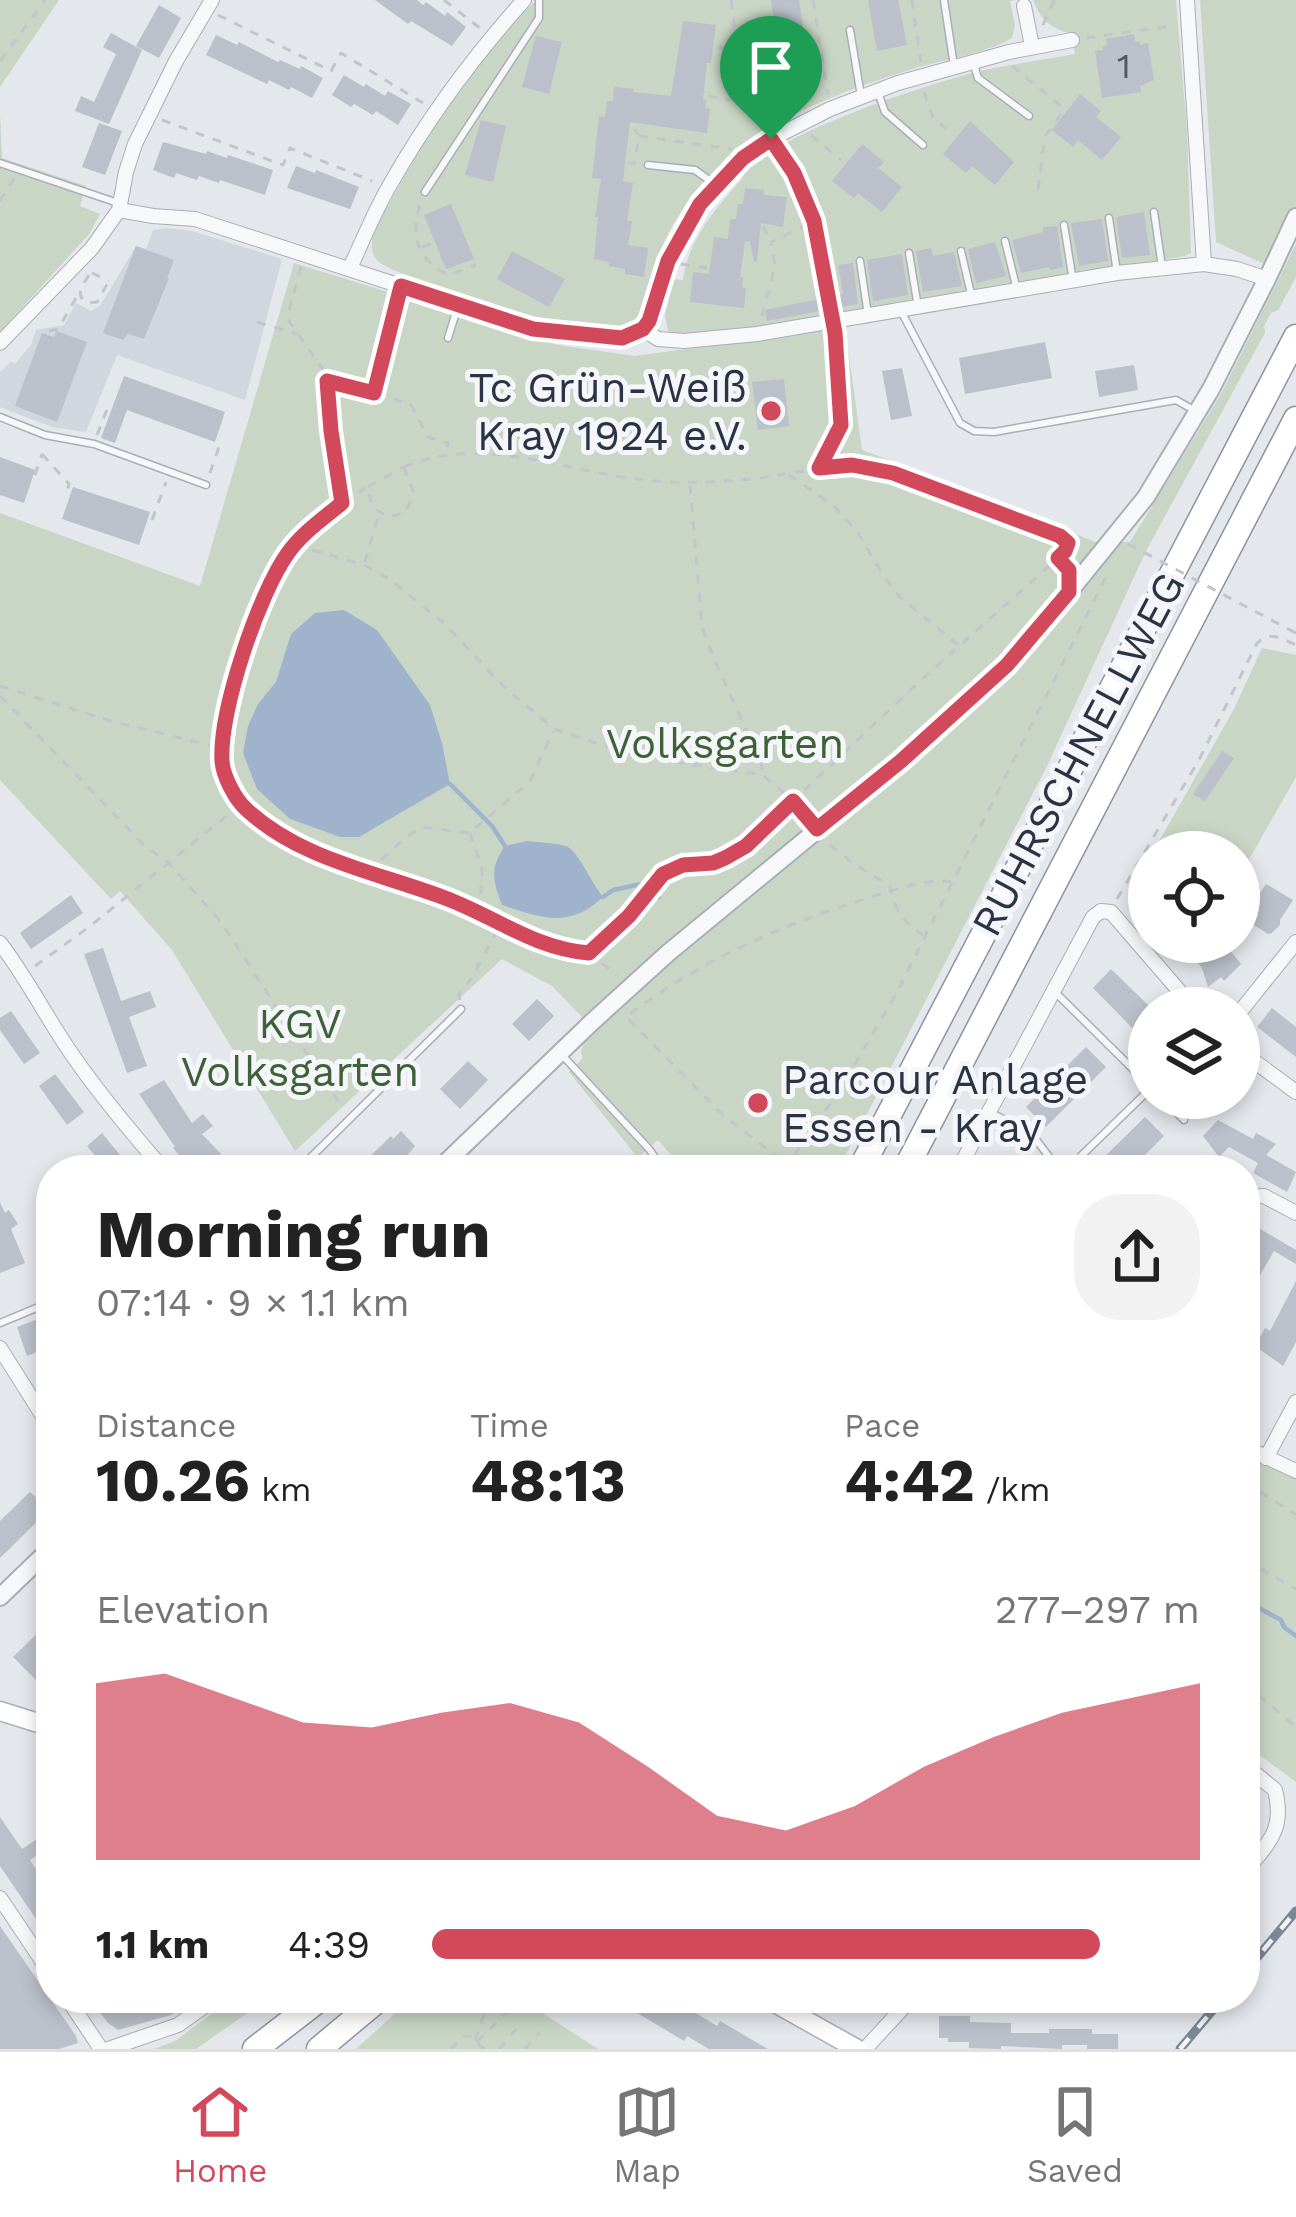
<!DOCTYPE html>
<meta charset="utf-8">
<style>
:root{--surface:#fff;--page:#f2f2f2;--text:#222;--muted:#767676;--line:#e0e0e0;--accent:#d1495b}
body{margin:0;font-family:"Work Sans",sans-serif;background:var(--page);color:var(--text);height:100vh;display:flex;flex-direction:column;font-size:45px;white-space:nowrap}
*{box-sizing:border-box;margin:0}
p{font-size:39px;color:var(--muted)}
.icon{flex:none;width:66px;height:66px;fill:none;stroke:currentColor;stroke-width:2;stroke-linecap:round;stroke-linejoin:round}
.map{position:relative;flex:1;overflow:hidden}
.details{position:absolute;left:36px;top:1155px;width:1224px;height:858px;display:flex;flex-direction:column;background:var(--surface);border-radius:48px;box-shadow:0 6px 18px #0003}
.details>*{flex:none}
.fabs{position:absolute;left:1128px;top:831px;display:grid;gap:24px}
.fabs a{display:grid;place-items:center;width:132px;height:132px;border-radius:50%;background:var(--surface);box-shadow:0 6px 18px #0003;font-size:60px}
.pin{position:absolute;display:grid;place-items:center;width:102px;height:102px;color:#fff;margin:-123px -51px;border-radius:50% 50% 50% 0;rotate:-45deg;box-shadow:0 0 12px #0007}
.pin .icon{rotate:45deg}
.round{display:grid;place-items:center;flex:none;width:126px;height:126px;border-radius:48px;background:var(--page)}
.summary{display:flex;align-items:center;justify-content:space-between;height:204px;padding:0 60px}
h1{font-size:66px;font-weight:700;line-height:90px}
.stats{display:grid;grid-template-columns:repeat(3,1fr);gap:18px;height:204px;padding:12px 60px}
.stats div{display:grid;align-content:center}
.stats b{font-size:60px;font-weight:700}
.stats small{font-size:33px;font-weight:400}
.stats p{font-size:33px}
.chart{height:336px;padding:24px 60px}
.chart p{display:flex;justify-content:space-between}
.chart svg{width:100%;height:216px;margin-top:12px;fill:var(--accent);opacity:.7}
ul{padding:0 60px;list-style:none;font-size:39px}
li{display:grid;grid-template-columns:192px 144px 1fr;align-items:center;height:90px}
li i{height:30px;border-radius:15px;background:var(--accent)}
.menu{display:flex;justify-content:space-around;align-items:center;height:168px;border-top:3px solid var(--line);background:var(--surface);font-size:33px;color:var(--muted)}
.menu a{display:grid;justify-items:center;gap:6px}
.menu .on{color:var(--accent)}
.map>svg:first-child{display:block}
</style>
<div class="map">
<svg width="1296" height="2049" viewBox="0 0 1296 2049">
<rect width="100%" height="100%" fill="#e4e7ec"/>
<!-- built -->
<path fill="#d2d6de" d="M166,228L192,231L282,259L245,400L117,355L86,432L52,427L0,407V372L11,361L15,364L31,345L36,330L64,325L76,303L91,311L100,306L136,246L146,249L153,230Z"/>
<!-- green -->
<g fill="#c9d6c5">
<path d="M0,0H59L0,87Z"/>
<path d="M537,0H1015L1010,1L1015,25L1012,38C992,52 933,62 906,71C809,102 718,139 668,234C655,259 652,288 641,313C634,321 628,326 617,327C597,330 572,324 552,320C527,316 387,275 376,259C370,252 372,241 373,232C419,152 465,60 537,0Z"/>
<path d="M1033,0H1176L1187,132L1191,253L1185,256L827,314L755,329L678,336L668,331L665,315L674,279L683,280C688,240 715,209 741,180C757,138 937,81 984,70C1014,64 1045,59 1075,54L1072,34C1051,28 1041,21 1033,0Z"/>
<path d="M1200,0H1296V212L1271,267L1216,242Z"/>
<path d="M0,112L2,158L86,186L80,206L100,214L90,233L0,332Z"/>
<path d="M1296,244V277L1278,310L1271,313L1264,326L1265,333L1146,551L1047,766L838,1170H684L658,1140L638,1158L569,1072L583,1058L581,1053L589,1024L552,986L502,959L295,1151L172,950L120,891L111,899L0,780V513L200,586L294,263L558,345L635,356L845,327L862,450L980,493L1095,542H1130L1221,394Z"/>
<path d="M1262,648L1296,655V777L1247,863L1239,858V852H1153L1234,709Z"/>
<path d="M1245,1453L1296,1478V1782L1245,1744Z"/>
<path d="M233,1998H269L196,2049H154L175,2041Z"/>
<path d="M412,1998H519L598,2049H356Z"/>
</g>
<!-- water -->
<g fill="#9fb4cc">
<path d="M344,610L377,630L430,705L442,743L450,784L359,837H340L290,819L257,789L243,753L248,726L258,704L276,682L291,634L315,613Z"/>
<path d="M527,841C539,843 557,842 568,847C578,852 593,885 603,897C570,929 541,918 502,905C493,881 489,869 505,846Z"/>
</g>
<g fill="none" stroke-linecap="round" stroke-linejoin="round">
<!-- stream -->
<g stroke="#9fb4cc" stroke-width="4.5">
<path d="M450,784L492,826L505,846"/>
<path d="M603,897L613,890L641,884L659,897"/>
<path d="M1245,1593L1248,1602L1281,1620L1284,1627L1296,1636"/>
</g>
</g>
<!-- building -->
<g fill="#bbc0ca">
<path d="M375,0H417L423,5L426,2L445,16L447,12L466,27L452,46L411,21L408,24Z"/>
<path d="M771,0H799L810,76L783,80Z"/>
<path d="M868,0H898L907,45L877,51Z"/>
<path d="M159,5L181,18L159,58L136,46Z"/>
<path d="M683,21L716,25L711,63H707L703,100H706L705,108L710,109L707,133L630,122L623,181L633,183L627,220L632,221L628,245L648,248L644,277L625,274V269L609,266V262L594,259L598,217H595L601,179L592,178L599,116L605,117L607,101H613L614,87L634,89L633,92L671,96Z"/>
<path d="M111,33L142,50L109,124L75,111L81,96L94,102L116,54L103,47Z"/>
<path d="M1134,34L1135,42L1140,41V45L1148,43L1154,80L1140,86L1141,92L1102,98L1095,51L1103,50V46L1107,45L1106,39Z"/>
<path d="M216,35L237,45L239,42L278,62L280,60L300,69L301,66L323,78L312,98L291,87L289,90L269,80L267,84L206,55Z"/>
<path d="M536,36L562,42L549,94L522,87Z"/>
<path d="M344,75L364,87L366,84L385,96L388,91L411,104L398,125L376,111L373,115L354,104L351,107L332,95Z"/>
<path d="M1080,94L1101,111L1096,117L1121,137L1102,160L1078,140L1073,147L1052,130Z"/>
<path d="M481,120L506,126L493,182L465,175Z"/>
<path d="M970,121L1014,162L995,185L972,166L966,173L943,154Z"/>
<path d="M99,123L122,131L105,175L82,167Z"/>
<path d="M163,142L206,154L207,151L227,158L228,155L273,170L265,195L220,180L219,183L199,176L197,180L176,173L174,178L153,170Z"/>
<path d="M862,144L884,162L878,168L902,187L882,212L858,193L854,198L832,181Z"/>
<path d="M296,166L315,173L316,170L359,187L350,209L287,188Z"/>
<path d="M745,188L764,190V195L787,197L783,227L761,223L757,261L754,262L750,242L745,241L740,277H743L742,287L746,288L744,308L690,302L693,272L709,274L714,237L728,239L730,219H736L738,204H743Z"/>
<path d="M451,204L474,259L446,269L424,215Z"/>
<path d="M1144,212L1150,255L1122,258L1116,217Z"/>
<path d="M1102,219L1108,261L1079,266L1071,223Z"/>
<path d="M1057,226L1063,267L1050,270L1049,267L1021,273L1012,240L1043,232V227Z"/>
<path d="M995,242L1006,276L976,283L968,249Z"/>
<path d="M136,246L174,260L167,278H169L144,339L128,334L123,340L103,333Z"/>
<path d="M931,248L933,256L954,252L962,286L923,292L916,251Z"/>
<path d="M512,251L565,279L549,307L497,279Z"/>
<path d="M902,254L908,295L873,301L867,260Z"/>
<path d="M853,263L858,304L767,321L765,310L843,294L838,265Z"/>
<path d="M56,331L87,342L57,422L15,406L42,333L54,337Z"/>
<path d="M1045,342L1052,378L965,394L959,358Z"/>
<path d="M1134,365L1138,390L1099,397L1095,371Z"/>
<path d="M902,368L912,416L891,420L882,371Z"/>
<path d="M124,376L225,412L215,442L127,410L115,443L101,438Z"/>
<path d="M784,379L789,426L758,430L752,382Z"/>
<path d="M0,457L35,470L24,503L0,495Z"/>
<path d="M73,487L150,512L139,545L62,519Z"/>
<path d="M1222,751L1234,758L1205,801L1193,794Z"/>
<path d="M1266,884L1293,900L1280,920V925L1272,933L1268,934L1252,924L1246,931L1239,925V918L1252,906Z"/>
<path d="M71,895L83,913L31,949L20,933Z"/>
<path d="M1181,942H1223L1241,964L1224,981L1221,977L1208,987L1202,968Z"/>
<path d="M103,948L121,1001L150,991L156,1007L129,1017L147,1066L127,1073L84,954Z"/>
<path d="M1111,969L1149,1006V1045L1093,988Z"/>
<path d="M537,999L554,1016L529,1041L512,1024Z"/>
<path d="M1272,1008L1296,1027V1057L1257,1027Z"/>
<path d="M11,1011L40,1053L24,1064L0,1030V1018Z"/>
<path d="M1086,1047L1106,1067L1046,1127L1026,1107Z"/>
<path d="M468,1061L488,1080L460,1109L440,1089Z"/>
<path d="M55,1074L84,1112L67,1125L39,1086Z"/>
<path d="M164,1080L192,1123L203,1114L213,1126L202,1134L221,1154L212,1162L219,1170H192L173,1148L175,1147L139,1094Z"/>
<path d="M1145,1117L1164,1136L1130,1170H1091Z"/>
<path d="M1218,1120L1253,1139L1256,1133L1276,1144L1266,1155L1296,1172L1287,1192L1253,1173L1258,1163L1229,1147L1219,1157L1203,1136Z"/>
<path d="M401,1131L415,1146L395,1170H356L391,1136L393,1139Z"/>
<path d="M102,1133L116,1150L133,1170H107L87,1146Z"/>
<path d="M0,1202L5,1213L9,1210L18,1224L11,1229L25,1263L0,1273Z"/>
<path d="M1245,1220L1296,1250V1264L1274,1251L1260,1275L1245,1266Z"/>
<path d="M1296,1281V1342L1283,1366L1255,1346L1265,1328L1270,1331Z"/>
<path d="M51,1314V1346L27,1356L17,1327Z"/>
<path d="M30,1492L49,1510L0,1558V1521Z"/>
<path d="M51,1620V1665L36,1680L13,1657Z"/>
<path d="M0,1817L22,1849L51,1830V1846L30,1860L51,1892V1941L0,1866Z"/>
<path d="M0,1926L76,2036L78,2043L59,2049H0Z"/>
<path d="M89,1998H194L171,2015L118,2030L108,2023Z"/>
<path d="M612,1998H671L717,2026L720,2021L768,2049H709L687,2036L684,2041Z"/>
<path d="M939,2016H970V2022L1011,2023V2033H1049V2029H1092V2034H1118V2049H1087V2045H1062V2049L1001,2046V2049L969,2048V2042H948V2038H939Z"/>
</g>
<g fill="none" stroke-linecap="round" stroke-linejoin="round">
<!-- service casing -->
<g stroke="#a9aeb7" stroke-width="9">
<g id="service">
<path d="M944,0L954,66"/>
<path d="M850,30L861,96"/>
<path d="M973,62L978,78L1029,116"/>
<path d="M879,95L885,112L923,145"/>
<path d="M0,163L118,203"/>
<path d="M648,165L695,170L716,185"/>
<path d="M425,192L539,18V0"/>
<path d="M1154,212L1162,267"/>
<path d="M1109,218L1117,273"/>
<path d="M1064,225L1073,281"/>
<path d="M1005,241L1017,290"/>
<path d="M961,251L971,294"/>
<path d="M909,253L918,307"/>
<path d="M860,261L868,315"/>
<path d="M902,313L960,423L974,431L994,432L1176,400L1192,409"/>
<path d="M448,338L458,306"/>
<path d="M0,417L45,435L94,444L206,485"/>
<path d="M1056,993L1149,1085"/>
<path d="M563,1056L649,1149L664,1170"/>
<path d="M1162,1098L1184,1120"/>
<path d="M991,1113L1031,1133L1059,1170"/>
<path d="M1081,1156L1149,1090"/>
<path d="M298,1170L461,1009"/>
<path d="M0,1323L46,1304"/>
</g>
</g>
<!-- minor casing -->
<g stroke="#a9aeb7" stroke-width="16">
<g id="minor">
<path d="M1187,0L1204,264"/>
<path d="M1024,6L1032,46"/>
<path d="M119,210L153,216L195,219L533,329L622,338L643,329L649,321L668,261L701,204L743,157L771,139L830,109L898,83L1009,52L1072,40"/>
<path d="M350,268C363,240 375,210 391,183C429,116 473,57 524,0"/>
<path d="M643,329L658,339L684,341L757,334L1117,273L1204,264L1237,269L1267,279"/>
<path d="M0,343L92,248L119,210L126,172L135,144L176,61L212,0"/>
<path d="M0,943C27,978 46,1017 71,1053C99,1094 131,1132 164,1170"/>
<path d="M1239,1013L1296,942"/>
<path d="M1239,1050L1296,1092"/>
<path d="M958,1170L1093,917L1101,911L1111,912L1194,1008"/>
<path d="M1245,1197L1264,1196L1296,1213"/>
<path d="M0,1348L51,1429"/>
<path d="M1245,1447L1296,1471"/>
<path d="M1266,1458L1296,1402"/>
<path d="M1245,1765L1275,1790C1285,1830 1269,1842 1245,1872"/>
<path d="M0,1898L51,1974"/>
<path d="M67,1998L101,2049"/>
<path d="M1086,1998L1118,2005L1143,1998"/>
<path d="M108,2049L178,2025L216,1998"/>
<path d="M865,2049L912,1998"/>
</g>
</g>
<!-- tertiary casing -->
<g stroke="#a9aeb7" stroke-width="20">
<g id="tertiary">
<path d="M438,1170L592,1022L668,953L901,761L986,685L1026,645L1146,497L1211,389L1267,279L1296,217"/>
<path d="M0,1597L51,1548"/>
</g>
</g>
<!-- secondary casing -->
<g stroke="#a9aeb7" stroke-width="21">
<g id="secondary">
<path d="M0,1711L51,1727"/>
<path d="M766,1998L857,2049"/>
</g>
</g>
<!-- motorway casing -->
<g stroke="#8b94a3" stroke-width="27">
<g id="motorway">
<path d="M860,1170L1296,337"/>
<path d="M905,1170L1296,419"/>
<path d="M255,2049L321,1998"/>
<path d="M319,2049L380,1998"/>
</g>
</g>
<!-- path -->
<g stroke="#c2c5cb" stroke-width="3" stroke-dasharray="9 9" stroke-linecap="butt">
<path d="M444,0L481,29"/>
<path d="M731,0C737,43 739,92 762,129"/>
<path d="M813,0L828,95"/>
<path d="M912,0L921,62"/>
<path d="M218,15L331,71L341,53L423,103"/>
<path d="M1043,25L1054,0"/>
<path d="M1086,38L1171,26"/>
<path d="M717,47L737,50"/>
<path d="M0,61L45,0"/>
<path d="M1012,66L1062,107V113L1045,136L1037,197"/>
<path d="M924,92L933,118L953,134"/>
<path d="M708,96L747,102"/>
<path d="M162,120L283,165L290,148L372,181"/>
<path d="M811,135L841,160"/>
<path d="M639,136L732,149"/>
<path d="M779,151C812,201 820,247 830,305"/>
<path d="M628,163L634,164L639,136L634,129"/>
<path d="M0,201L15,177"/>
<path d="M420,205C410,237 418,261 449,275L476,265"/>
<path d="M763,226L770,240"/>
<path d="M422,247L433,243"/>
<path d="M681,264L706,268V271"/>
<path d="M301,267L288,314L289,321L324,371L342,503L286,556L251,631L233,689L222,749L224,774L240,804L263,823L324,857L474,909L540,943L563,950L589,953L617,975"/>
<path d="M92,273L109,281"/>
<path d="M89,275C83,285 74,295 87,303L97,302L109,281L112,283"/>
<path d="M762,316L775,266L771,242L813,222"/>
<path d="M257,322L297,334"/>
<path d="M49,331L58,329L79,293"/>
<path d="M327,381L374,393L398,299"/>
<path d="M376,393L411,405L428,437L448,443L446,453"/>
<path d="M97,435L108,407L117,409"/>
<path d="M42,454L69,484L68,489"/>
<path d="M404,467C483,434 563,471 643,480C703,486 760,480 819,468L841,425L835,338"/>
<path d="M404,467L414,494L405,513L389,517L373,508L367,487Z"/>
<path d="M822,468L852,465L894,473L1065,540L1068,547L1059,557"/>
<path d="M210,473L219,447"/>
<path d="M35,475L42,454"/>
<path d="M789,475L834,506L858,533L883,575L900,597L958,645"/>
<path d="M690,485L702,627L714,659L761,762L763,774"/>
<path d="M343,502L366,488"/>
<path d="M152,520L166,482"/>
<path d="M295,545L364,565L391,580L445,624L501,684L554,729L639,757L763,775L793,801L920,681L1058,558L1065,566"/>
<path d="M365,562L379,513"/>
<path d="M1294,632L1296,633"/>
<path d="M0,686L111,721L221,748"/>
<path d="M0,696L145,846L169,863L221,922L342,1107"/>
<path d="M470,833L482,869L480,910"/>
<path d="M830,845L854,864L890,886C894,909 903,922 923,935"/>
<path d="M368,872L406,837L422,827L470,833L530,781L553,731"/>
<path d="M1117,899L1200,758L1256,645C1268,629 1282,639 1296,645"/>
<path d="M591,951L629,916L663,875L683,865L713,863L725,858L746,846L793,801L805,815"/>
<path d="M35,966L89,927L240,805"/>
<path d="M460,1000L459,994L471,979L500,925"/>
<path d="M784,1170L840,1090L897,992L1109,571"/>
<path d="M795,1170L725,1117L626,1017C700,960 789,921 878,895C901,888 928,878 952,882"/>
<path d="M1245,1482L1296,1515"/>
<path d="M1245,1560L1296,1589"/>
<path d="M1245,1684L1296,1727"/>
<path d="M475,2040L490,1998"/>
<path d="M477,2042L514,2005"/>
<path d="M450,2049L465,2036H470L484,2049"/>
<path d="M499,2049L523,2022"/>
<path d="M525,2049L540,2032"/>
</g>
<!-- service -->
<use href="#service" stroke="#f7f8fa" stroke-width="6"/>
<!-- minor -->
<use href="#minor" stroke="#f7f8fa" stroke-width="14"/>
<!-- tertiary -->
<use href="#tertiary" stroke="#f7f8fa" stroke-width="16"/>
<!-- secondary -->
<use href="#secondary" stroke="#fff" stroke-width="18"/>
<!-- motorway -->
<use href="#motorway" stroke="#fff" stroke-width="24"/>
<!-- rail casing -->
<g stroke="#7d8696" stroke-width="9">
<g id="rail">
<path d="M1245,1972L1296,1911"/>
<path d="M1180,2049L1223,1998"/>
</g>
</g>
<!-- rail -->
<use href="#rail" stroke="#f4f6f9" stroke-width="4.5" stroke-dasharray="14" stroke-linecap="butt"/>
<!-- path-bridge -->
<path stroke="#c2c5cb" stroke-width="3" stroke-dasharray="9 9" stroke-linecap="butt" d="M1128,544L1294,632"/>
</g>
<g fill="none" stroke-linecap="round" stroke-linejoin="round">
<!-- route casing -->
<g stroke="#fff" stroke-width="24">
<path id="route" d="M771,139L794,173L814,221L835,333L841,425L819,468L852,465L893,473L1060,536L1068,543L1065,551L1058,558L1069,570V592L1007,665L901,761L817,829L793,801L746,846L725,858L713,863L683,865L663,874L629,916L589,953C533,948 496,917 445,898C377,872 301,860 246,809C235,799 223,776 222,761C219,711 259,593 288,553C302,533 324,518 342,503L331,431L327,381L374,393L401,286L533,329L622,338L643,329L649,321L668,261L700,204L743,158Z"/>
</g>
<!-- route -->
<use href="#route" stroke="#d1495b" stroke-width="15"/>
</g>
<!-- markers -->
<g fill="#d1495b" stroke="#f4f6f9" stroke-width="4.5">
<circle cx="771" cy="411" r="12"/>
<circle cx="758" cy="1103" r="12"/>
</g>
<g text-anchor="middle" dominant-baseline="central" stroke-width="10" stroke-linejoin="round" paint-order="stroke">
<!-- number labels -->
<g font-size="36" fill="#4f5766">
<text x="1124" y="66">1</text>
</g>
<!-- poi labels -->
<g font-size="42" fill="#2b3445" stroke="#f4f6f9" text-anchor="end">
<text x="747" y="387">Tc Grün-Weiß<tspan x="747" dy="48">Kray 1924 e.V.</tspan></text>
<text x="782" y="1079" text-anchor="start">Parcour Anlage<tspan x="782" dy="48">Essen - Kray</tspan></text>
</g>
<!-- park labels -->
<g font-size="42" fill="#3f6138" stroke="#f4f6f9">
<text x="725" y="743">Volksgarten</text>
<text x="300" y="1023">KGV<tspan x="300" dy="48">Volksgarten</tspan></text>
</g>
<!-- street labels -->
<g font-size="42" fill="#2b3445" stroke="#f4f6f9">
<text transform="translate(1078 754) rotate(-62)">RUHRSCHNELLWEG</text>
</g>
</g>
</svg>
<div class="fabs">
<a><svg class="icon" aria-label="locate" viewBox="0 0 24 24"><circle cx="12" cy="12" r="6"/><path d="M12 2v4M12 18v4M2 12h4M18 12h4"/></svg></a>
<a><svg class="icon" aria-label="layers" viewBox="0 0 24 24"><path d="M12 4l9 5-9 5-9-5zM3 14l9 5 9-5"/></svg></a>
</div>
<div class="pin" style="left:771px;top:139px;background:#1e9e55"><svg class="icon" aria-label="arrive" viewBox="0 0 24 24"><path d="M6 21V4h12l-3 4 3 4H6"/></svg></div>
<section class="details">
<div class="summary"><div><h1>Morning run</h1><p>07:14 · 9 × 1.1 km</p></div><a class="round"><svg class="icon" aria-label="share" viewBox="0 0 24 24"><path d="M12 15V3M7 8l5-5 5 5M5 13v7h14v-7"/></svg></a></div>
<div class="stats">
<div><p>Distance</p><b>10.26<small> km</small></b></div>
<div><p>Time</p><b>48:13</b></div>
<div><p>Pace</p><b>4:42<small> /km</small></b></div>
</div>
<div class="chart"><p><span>Elevation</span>277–297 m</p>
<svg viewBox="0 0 160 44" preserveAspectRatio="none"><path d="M0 44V8L10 6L20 11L30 16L40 17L50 14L60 12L70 16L80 25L90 35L100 38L110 33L120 25L130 19L140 14L150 11L160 8V44z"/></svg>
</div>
<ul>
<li><b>1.1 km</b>4:39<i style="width:87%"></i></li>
</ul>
</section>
</div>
<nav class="menu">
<a class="on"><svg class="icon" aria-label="home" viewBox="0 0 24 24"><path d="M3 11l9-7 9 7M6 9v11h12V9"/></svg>Home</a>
<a><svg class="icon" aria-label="map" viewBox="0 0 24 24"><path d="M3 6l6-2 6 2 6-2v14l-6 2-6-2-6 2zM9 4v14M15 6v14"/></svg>Map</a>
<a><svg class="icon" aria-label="saved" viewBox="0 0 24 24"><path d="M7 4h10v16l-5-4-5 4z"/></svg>Saved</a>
</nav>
